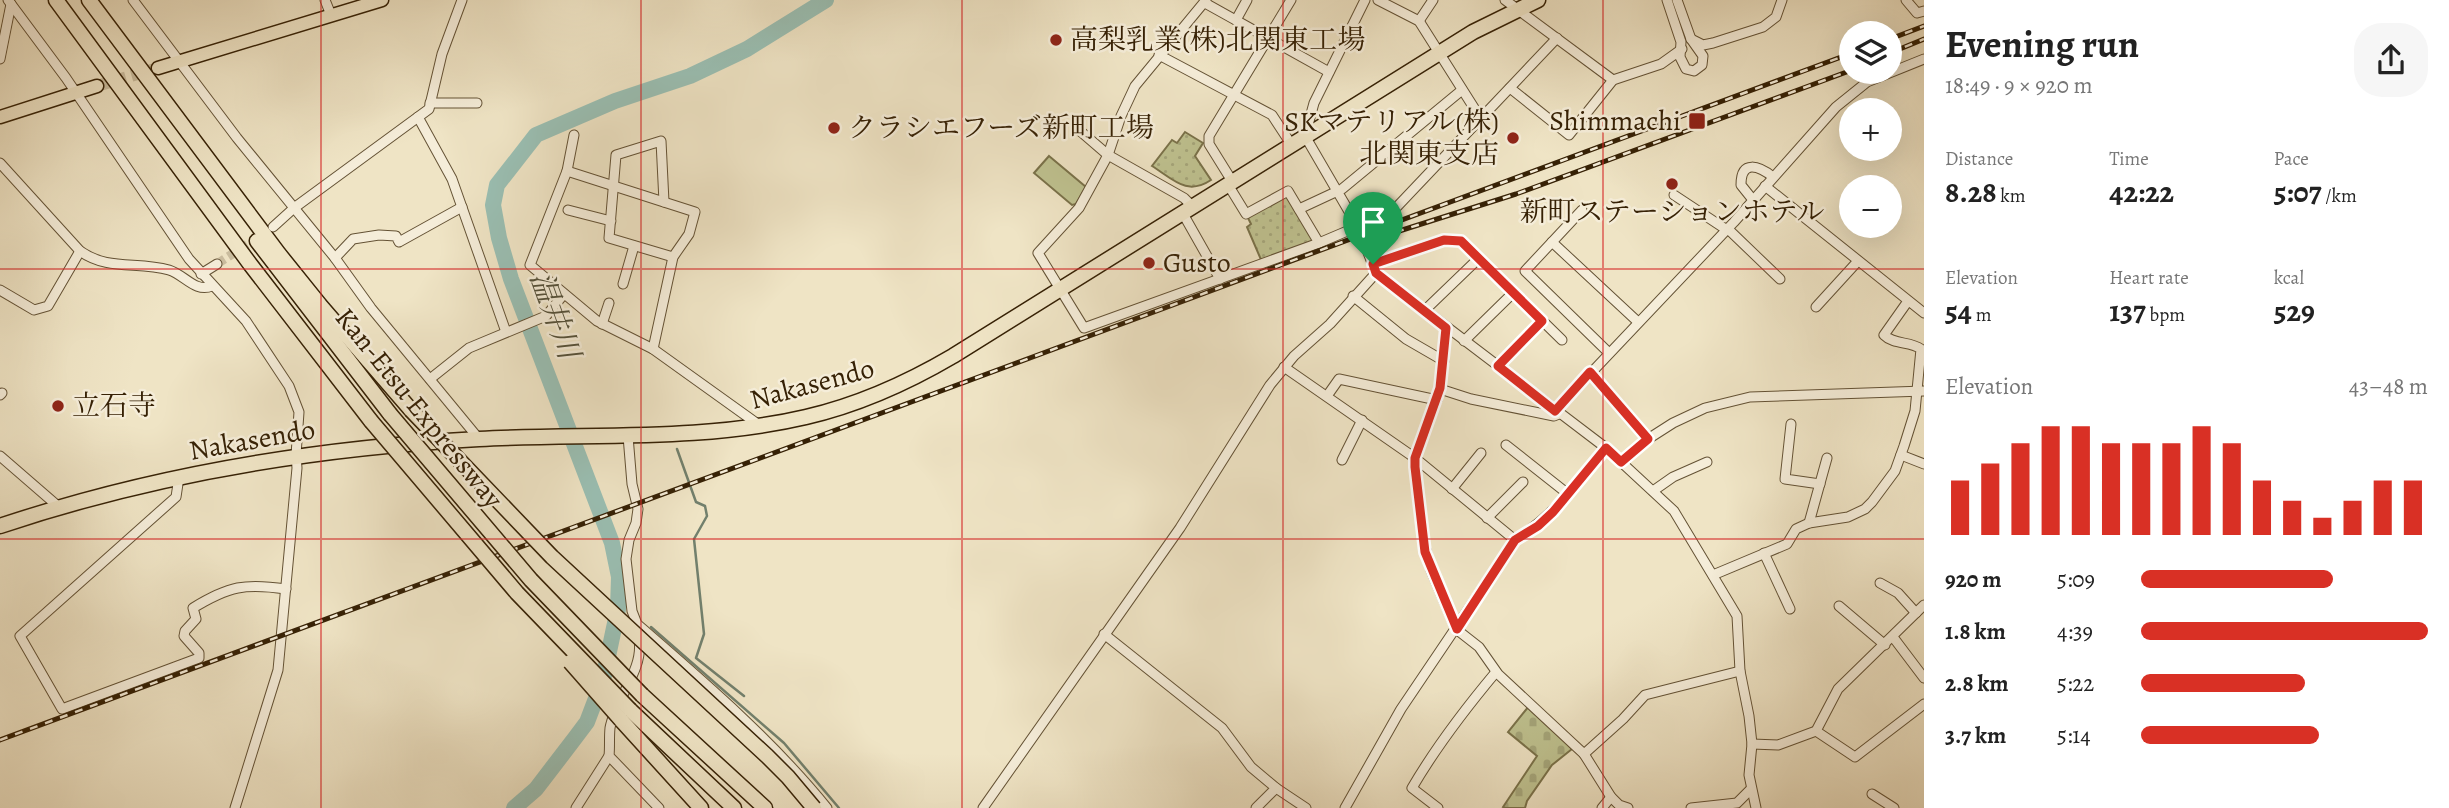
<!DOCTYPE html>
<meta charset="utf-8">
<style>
:root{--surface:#fff;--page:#f6f6f6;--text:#222;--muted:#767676;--accent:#d93025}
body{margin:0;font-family:Alegreya,"Noto Serif JP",serif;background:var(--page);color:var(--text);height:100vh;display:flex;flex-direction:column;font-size:26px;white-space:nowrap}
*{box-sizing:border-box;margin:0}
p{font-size:23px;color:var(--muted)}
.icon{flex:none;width:38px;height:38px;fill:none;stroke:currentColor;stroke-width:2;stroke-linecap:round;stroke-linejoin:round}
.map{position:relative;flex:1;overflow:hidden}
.drawer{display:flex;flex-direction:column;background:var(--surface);width:525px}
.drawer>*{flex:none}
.fabs{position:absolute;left:1839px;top:21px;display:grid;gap:14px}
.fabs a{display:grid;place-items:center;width:63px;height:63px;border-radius:50%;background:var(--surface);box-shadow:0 7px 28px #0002;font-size:35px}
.pin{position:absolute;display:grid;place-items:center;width:60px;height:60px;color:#fff;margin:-72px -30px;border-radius:50% 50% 50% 0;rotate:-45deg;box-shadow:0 0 7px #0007}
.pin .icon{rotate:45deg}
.round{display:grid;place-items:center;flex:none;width:74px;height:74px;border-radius:28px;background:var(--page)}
.head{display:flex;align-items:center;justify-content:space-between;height:119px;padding:0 21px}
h1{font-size:38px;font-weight:700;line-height:52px}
.stats{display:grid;grid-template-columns:repeat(3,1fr);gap:10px;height:119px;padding:7px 21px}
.stats div{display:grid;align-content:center}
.stats b{font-size:30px;font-weight:700}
.stats small{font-size:19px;font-weight:400}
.stats p{font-size:19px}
.chart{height:196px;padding:14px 21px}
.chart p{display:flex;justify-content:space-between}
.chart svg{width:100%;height:126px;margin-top:7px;stroke:var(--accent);stroke-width:6}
ul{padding:0 21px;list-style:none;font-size:23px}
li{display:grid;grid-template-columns:112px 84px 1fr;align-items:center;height:52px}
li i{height:18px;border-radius:9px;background:var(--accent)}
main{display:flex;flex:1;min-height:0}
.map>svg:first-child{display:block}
</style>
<main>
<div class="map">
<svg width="1924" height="808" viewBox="0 0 1924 808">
<defs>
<pattern id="cemetery-stones" width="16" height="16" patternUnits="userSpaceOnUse" patternTransform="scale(1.75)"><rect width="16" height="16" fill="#bfc290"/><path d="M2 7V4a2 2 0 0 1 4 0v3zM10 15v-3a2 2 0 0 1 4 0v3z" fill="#a5a67b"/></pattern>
<pattern id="park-dots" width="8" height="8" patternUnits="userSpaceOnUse" patternTransform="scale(1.75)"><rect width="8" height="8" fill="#bfc290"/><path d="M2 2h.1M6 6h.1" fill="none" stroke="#a5a67b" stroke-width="1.8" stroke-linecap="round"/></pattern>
</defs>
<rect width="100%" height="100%" fill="#efe4c5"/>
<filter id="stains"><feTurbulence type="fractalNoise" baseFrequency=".00286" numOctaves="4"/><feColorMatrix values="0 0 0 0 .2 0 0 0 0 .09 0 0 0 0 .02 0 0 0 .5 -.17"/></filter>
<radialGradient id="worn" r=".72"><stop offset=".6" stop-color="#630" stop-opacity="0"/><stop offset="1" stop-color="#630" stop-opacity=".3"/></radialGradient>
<!-- cemetery -->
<path fill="url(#cemetery-stones)" stroke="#7a724a" stroke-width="2" d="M1529,706L1572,749L1552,765L1527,801L1525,808H1505L1503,807L1537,756L1508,732Z"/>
<!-- park -->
<g fill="url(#park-dots)" stroke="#7a724a" stroke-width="2">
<path d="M1185,132L1203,143L1195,156L1211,180C1187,196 1174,180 1152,166L1172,140L1177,143Z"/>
<path d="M1288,193L1317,242L1262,262L1247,227L1251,224L1247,216Z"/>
</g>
<!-- pitch -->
<path fill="#bfc290" stroke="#7a724a" stroke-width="2" d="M1049,156L1086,187L1076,204L1072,205L1034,173Z"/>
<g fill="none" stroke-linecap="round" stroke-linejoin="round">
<!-- stream -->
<g stroke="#72806d" stroke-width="2.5">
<path d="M677,449L696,502L705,506L707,516L694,539L704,634L696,658L744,696"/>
<path d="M618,597L625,603"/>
<path d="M651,627L784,743L839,808"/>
</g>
<!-- river -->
<path stroke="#9abfb3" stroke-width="16" d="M514,808L536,789L575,738L587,722L603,680L618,609L619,577L612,543L511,279L499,238L493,205L497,185L536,135L615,101L690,76L747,49L826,0"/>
<!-- minor-tunnel -->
<path stroke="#cabd9f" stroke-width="9" stroke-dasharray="9 4.5" stroke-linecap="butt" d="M217,264L260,236"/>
<!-- major-tunnel -->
<path stroke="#cabd9f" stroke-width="12" stroke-dasharray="12 6" stroke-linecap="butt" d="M97,86L158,68"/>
<!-- minor casing -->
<g stroke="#645235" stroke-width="11">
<g id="minor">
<path d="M8,0L66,78L189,259L246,321L289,386L299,412L296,455L297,468L278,670L235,808"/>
<path d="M133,0L237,138L335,258L371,308L479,439"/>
<path d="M325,0L331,15"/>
<path d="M1206,0L1135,86L1121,116L1108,155L1079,208L1038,253L1084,328L1319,243L1392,212L1557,38"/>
<path d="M1365,0L1314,103L1305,136L1358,227L1376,273L1606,448L1674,511L1737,616L1740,671L1749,716L1752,744L1749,775L1756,808"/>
<path d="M1378,0L1419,21L1481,119"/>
<path d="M1505,0L1613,80"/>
<path d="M1667,0L1681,42L1680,57L1686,69L1694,71L1702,65L1703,56L1691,39L1677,0"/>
<path d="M1906,0L1917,13L1924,11"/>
<path d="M1205,3L1329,72"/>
<path d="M1236,20L1247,0"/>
<path d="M1419,21L1433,0"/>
<path d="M1691,39L1703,45L1713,43L1763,27L1776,17L1782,0"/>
<path d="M1159,55L1272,115L1291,144"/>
<path d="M0,59L11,4"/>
<path d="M1510,88L1569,135L1613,80L1661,64L1682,49"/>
<path d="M430,103H477"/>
<path d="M418,117L452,179L506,332"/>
<path d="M1079,130L1108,155L1184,198L1192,206"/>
<path d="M574,135L567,171L530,265L597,321L653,349L759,425"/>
<path d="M0,163L80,251C108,271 137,261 169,270C185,275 195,293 212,286"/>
<path d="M567,171L695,212L689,234L673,257L653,349"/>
<path d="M1232,181L1209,144V136L1291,0"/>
<path d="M1227,183L1246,214L1288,191L1319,243"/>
<path d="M1765,186L1924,313"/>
<path d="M1674,195L1727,230"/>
<path d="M1753,200L1741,185C1741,159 1759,166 1773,177"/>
<path d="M664,202L661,141L616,155L609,238L673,257"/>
<path d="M1299,209L1342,189L1462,90"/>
<path d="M568,210L611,221"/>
<path d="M1582,210L1525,271L1608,352"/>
<path d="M1182,212L1220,279"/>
<path d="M273,227L294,208L429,109L442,54L462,0"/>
<path d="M1728,229L1780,279"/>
<path d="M1552,242L1638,322"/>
<path d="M335,258L353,239L379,235L396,236L399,242L462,207"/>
<path d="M1373,264L1444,240L1461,241L1562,340"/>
<path d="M201,274L217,264"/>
<path d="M623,284L634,246"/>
<path d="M0,290L34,310L48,306L80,251"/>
<path d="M1353,296L1406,339L1444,361"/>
<path d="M1816,307L1858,261"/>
<path d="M1424,311L1478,259"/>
<path d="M602,324L609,303"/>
<path d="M1446,328L1440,389L1415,458L1422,534L1431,570L1456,629L1479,647L1498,674L1584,754L1611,797L1619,805L1628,808"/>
<path d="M1464,341L1513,293"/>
<path d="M1498,366L1542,321"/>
<path d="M1284,367L1415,458L1515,540"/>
<path d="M1590,372L1648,439"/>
<path d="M430,379L469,348L546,316L564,294"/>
<path d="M1440,389L1471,399L1554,416L1559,414"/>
<path d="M0,395L2,393"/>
<path d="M1327,396L1339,379L1437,400"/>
<path d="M1555,411L1734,222L1836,107L1867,82L1924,59"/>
<path d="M1791,424L1785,479L1820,484"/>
<path d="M628,436L632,484L638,509L636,523L629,540L626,559L632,611L637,624C704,682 771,739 827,808"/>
<path d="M1506,445L1568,494"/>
<path d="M1901,455L1924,464"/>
<path d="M0,456L60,508"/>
<path d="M1342,460L1362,420"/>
<path d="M1621,462L1648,439L1673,423L1705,408L1750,397L1924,391"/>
<path d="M179,477L176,497L20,636L62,709L199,658V653L184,636L185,631L196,619L193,608C229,586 245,583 286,589"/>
<path d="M1452,489L1481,453"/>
<path d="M1653,491L1673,477L1707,462"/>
<path d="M1487,518L1523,482"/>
<path d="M1809,523L1827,458"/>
<path d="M1764,553L1790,609"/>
<path d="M1713,575L1787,544L1796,529L1809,523L1848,517L1865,509L1872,502L1895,471L1904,446L1915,411L1921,349C1910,341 1894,345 1884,335L1908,301"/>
<path d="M1880,583L1898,593L1916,613"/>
<path d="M1839,606L1885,645"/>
<path d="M1104,634L1222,728L1251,767L1276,788L1306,808"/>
<path d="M1893,637L1924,678"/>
<path d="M639,640C644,670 615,699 610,728C609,737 610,747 609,756L659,808"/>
<path d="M1816,731L1855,757L1924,704"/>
<path d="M1752,744L1778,745L1816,731L1838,689L1924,605"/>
<path d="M1584,754L1623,719L1645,695L1740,671"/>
<path d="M1872,794L1894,808"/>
<path d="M576,808L609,756"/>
<path d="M983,808L1180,528L1270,385L1294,356L1330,324L1376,273"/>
<path d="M1256,808L1276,788"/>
<path d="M1345,808L1401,709L1515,540C1555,515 1576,484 1606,448"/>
<path d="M1438,808L1412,788C1436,747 1465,709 1496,672"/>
<path d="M1602,808L1611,797"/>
<path d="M1691,808L1737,803L1751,789"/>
</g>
</g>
<!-- major casing -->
<g stroke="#362105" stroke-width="15">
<g id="major">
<path d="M158,68L382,0"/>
<path d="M0,117L97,86"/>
</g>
</g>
<!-- highway casing -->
<g stroke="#362105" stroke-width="17">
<g id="highway">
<path d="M56,0L250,264L371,421"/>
<path d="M89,0L279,254L320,305L411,410"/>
<path d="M257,241L390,414"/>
<path d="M0,526C155,474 315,448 479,439C588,433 699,442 806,417C858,405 907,383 953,356L1473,32L1538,0"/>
<path d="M642,695L765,808"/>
<path d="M630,710L734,808"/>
<path d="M621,720L701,808"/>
</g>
</g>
<!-- minor -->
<use href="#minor" stroke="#f5edd9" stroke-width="9"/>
<!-- major -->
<use href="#major" stroke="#efe4c5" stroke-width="12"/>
<!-- highway -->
<use href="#highway" stroke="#efe4c5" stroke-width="14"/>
<!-- rail casing -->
<g stroke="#362105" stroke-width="5">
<g id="rail">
<path d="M1890,39L1924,26"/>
<path d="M1890,53L1924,39"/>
<path d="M1396,232L1516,194L1852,70"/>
<path d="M0,740L1852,53"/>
</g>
</g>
<!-- rail -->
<use href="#rail" stroke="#f5edd9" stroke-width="2.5" stroke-dasharray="8" stroke-linecap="butt"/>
<!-- highway-bridge casing -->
<g stroke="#362105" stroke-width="17" stroke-linecap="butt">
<g id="highway-bridge">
<path d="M411,410L552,557L767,756L788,777L814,808"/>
<path d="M390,414L531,580L642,695"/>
<path d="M371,421L517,593L630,710"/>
<path d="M570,662L621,720"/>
</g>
</g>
<!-- highway-bridge -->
<use href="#highway-bridge" stroke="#efe4c5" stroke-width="14"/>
</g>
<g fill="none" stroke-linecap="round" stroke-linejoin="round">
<!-- route casing -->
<g stroke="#fff" stroke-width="14">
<path id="route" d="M1444,240L1461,241L1542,321L1498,366L1555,411L1590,372L1648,439L1621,462L1606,448L1553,512L1538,526L1515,540L1457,629L1425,552L1415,467V458L1440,388L1446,328L1376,273L1373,264Z"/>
</g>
<!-- route -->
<use href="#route" stroke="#d93025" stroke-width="9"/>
</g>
<!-- grid -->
<path fill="none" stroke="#d62828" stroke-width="2" stroke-opacity="0.55" d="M321,0V808M641,0V808M962,0V808M1283,0V808M1603,0V808M0,269H1924M0,539H1924"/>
<!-- markers -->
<g fill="#8f2418" stroke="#f5edd9" stroke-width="2.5">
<circle cx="1056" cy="40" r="7"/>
<rect x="1688" y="112" width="18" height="18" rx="3.5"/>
<circle cx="834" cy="128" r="7"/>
<circle cx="1513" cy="138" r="7"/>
<circle cx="1672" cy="184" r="7"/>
<circle cx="1149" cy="263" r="7"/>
<circle cx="58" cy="406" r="7"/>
</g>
<g text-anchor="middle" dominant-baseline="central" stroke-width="5" stroke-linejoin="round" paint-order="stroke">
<!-- poi labels -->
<g font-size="28" fill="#362105" stroke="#f5edd9" text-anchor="start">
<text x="1070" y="40">高梨乳業(株)北関東工場</text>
<text x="1681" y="121" text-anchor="end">Shimmachi</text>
<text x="1499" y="122" text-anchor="end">SKマテリアル(株)<tspan x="1499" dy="32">北関東支店</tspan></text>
<text x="848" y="128">クラシエフーズ新町工場</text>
<text x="1672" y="212" text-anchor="middle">新町ステーションホテル</text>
<text x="1163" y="263">Gusto</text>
<text x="72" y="406">立石寺</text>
</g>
<!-- street labels -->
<g font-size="28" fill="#362105" stroke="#f5edd9">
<text transform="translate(812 384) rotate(-15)">Nakasendo</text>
<text transform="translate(419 408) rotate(51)">Kan-Etsu Expressway</text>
<text transform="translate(252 440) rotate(-10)">Nakasendo</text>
</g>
<!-- water labels -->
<g font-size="30" font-style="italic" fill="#545039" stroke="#f5edd9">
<text transform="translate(555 315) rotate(70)">温井川</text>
</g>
</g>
<rect width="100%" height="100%" filter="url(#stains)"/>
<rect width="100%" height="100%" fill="url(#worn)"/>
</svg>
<div class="fabs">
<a><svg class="icon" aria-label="layers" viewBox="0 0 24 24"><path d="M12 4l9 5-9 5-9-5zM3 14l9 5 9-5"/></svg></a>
<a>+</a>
<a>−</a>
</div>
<div class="pin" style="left:1373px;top:264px;background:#1e9e55"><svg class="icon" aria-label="arrive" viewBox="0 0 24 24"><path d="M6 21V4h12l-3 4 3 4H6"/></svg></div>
</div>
<section class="drawer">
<div class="head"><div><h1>Evening run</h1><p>18:49 · 9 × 920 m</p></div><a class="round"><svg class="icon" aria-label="share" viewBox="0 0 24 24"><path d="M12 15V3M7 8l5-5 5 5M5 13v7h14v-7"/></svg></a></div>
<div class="stats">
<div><p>Distance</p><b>8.28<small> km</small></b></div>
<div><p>Time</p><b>42:22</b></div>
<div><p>Pace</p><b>5:07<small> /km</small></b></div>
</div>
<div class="stats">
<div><p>Elevation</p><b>54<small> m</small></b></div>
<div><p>Heart rate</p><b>137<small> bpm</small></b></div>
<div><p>kcal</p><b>529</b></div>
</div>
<div class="chart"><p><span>Elevation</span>43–48 m</p>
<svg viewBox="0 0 160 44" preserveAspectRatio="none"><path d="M5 44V25M15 44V19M25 44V12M35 44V6M45 44V6M55 44V12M65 44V12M75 44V12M85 44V6M95 44V12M105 44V25M115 44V32M125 44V38M135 44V32M145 44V25M155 44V25"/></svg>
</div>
<ul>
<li><b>920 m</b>5:09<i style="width:67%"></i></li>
<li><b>1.8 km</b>4:39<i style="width:100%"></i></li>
<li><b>2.8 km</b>5:22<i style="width:57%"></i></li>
<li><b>3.7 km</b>5:14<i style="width:62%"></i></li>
</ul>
</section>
</main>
